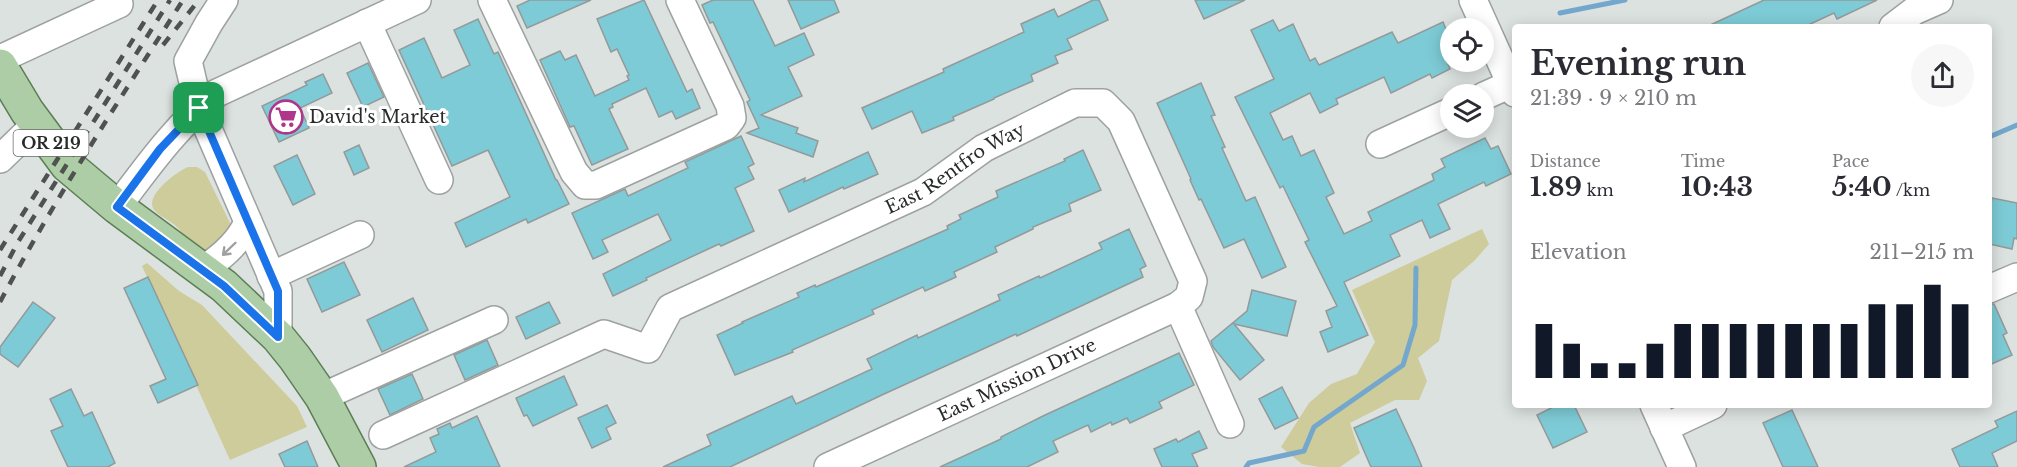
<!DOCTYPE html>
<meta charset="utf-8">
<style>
:root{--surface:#fff;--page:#f7f7f7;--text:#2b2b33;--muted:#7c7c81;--accent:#111827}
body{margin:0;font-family:"Libre Baskerville",serif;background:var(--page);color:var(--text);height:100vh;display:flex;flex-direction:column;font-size:22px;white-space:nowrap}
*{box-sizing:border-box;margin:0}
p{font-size:20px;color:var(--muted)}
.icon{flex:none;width:33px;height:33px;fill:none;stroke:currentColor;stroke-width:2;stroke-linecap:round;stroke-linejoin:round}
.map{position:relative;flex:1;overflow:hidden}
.details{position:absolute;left:1512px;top:24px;width:480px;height:384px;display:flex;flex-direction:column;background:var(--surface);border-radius:6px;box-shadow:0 3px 15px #0003}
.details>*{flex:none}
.controls{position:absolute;left:1440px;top:18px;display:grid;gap:12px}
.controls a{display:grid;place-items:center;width:54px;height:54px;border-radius:50%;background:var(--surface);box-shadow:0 3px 15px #0003;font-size:30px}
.pin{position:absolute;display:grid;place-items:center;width:51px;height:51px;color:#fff;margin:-26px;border-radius:12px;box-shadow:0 3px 9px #0006}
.round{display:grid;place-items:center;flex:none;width:63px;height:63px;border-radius:32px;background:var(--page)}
.overview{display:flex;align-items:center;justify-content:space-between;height:102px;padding:0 18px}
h1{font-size:33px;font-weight:700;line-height:45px}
.figures{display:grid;grid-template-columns:repeat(3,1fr);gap:9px;height:102px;padding:6px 18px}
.figures div{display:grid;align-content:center}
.figures b{font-size:26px;font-weight:700}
.figures small{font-size:16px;font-weight:400}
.figures p{font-size:16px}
.chart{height:168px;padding:12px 18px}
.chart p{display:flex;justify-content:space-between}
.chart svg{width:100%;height:108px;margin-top:6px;stroke:var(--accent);stroke-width:6}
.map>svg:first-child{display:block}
</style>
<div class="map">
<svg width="2017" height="467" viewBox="0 0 2017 467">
<rect width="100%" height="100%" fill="#dce2e0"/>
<!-- green -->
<g fill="#cecc9b">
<path d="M188,167H197L205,172L231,225V231L206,253C199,248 188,243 183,237C180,233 182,232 178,228C172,221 162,218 155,211C142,197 176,172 188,167Z"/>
<path d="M1482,229L1489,244L1475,260L1452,280L1439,341L1418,358L1427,381L1419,400H1395L1350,423L1360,453L1340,467H1319L1302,464L1281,447L1309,403L1331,384L1357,374L1375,342L1352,290Z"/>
<path d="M147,263L179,291L202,305L297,406L307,427L230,460L142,266Z"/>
</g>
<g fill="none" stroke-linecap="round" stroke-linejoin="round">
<!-- stream -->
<g stroke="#74a7cd" stroke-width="5">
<path d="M1560,13L1625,0"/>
<path d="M1989,137L2017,125"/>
<path d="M1246,467L1249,463L1304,451L1314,427L1403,365L1415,325L1416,268"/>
</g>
</g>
<!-- building -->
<g fill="#7dcbd6" stroke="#94999a" stroke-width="1.5">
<path d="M530,0H591L527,28L517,6Z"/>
<path d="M644,0L687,92L692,89L700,108L676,119L672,111L659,117L646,88L612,104L613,107L609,109L628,149L592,165L574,126L570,127L540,60L560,51L565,60L576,55L595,96L629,80L627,76L629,75L617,49L611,52L597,19Z"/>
<path d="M713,0H753L775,46L804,33L814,55L788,67L802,96L761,115L798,128L796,133L818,141L813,157L747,133L759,128L747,102L750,100L713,22L710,23L702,5Z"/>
<path d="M788,0H834L839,12L801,29Z"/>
<path d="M1093,0H1099L1108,20L1067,39L1072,49L1055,56L1058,63L1031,75L1033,81L994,98V99L953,117L954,120L922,133L912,111L872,129L862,108L944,72L943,69L1024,32L1021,24L1054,9L1058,17Z"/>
<path d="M1195,0H1245L1204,19Z"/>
<path d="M1764,0H1877L1837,19L1834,13L1804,27H1706Z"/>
<path d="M478,19L494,54L498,52L556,180H557L569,204L528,223L526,219L466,247L455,223L510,197L488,150L452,166L399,50L424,38L442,78L470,65L454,30Z"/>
<path d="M1273,20L1279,31L1293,24L1310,61L1315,58L1319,65L1392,32L1398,43L1443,22L1450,39V49L1443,53L1450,69L1432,78L1430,74L1391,93L1384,77L1336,99L1338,104L1320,113L1310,93L1270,113L1283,140L1292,136L1301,156L1314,150L1334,193L1326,197L1344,234L1372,221L1368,212L1434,180L1432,174L1445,167L1441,159L1485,138L1491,149L1498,146L1511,174L1486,186L1484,182L1438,204L1450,229L1430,238L1422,220L1390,235L1400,256L1344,282L1368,335L1328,352L1320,332L1332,327L1326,311L1337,306L1305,242L1309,240L1283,186L1280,188L1235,97L1274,79L1251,30Z"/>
<path d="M368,63L384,97L363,107L347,73Z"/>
<path d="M323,74L332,93L300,108L309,128L279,142L262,106L307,85L305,82Z"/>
<path d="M1201,83L1215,115L1211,116L1225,147L1222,148L1246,201L1255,197L1286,267L1262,278L1244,239L1224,248L1201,199L1199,200L1190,180L1191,179L1157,103Z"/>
<path d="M741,136L754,164L748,167L754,179L735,188L754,231L721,246L719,244L646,278L647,280L613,296L603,274L671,240L658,214L602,240L608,252L593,259L572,213L625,189L628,196L688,168L685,162Z"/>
<path d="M359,145L369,168L354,175L344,152Z"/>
<path d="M1083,150L1101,190L1069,204L1071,211L1033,227V229L995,247L997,252L954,272L956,277L925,291L923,287L872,310L874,314L792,350L793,352L735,375L717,335L743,323L742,322L799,297L797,293L815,285L816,287L948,229L947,226L961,219L959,215L998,197L996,191L1065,161L1064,159Z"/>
<path d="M868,152L878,174L844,189L843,187L789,212L779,190L805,178L804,182Z"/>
<path d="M297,155L315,194L293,205L274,166Z"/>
<path d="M1992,198L2017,203V239L2014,238L2012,249L1989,244V213Z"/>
<path d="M1129,229L1146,266L1140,269L1143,277L1017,336L1016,334L884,394L730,467H663L711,445L707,435L792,396L796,404L872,369L867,359L917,335L918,338L1000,300L998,295L1039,276L1040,278L1102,249L1099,243Z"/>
<path d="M344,262L360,295L322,312L307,279Z"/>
<path d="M148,277L198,385L158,403L150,386L166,379L124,288Z"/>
<path d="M1252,290L1296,301L1287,336L1234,324L1264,360L1240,380L1213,347L1211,341L1247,311Z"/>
<path d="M413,298L428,330L382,352L367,320Z"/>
<path d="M33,302L55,318L18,367L0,354V347Z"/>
<path d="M549,302L560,323L526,339L516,317Z"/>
<path d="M1989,304H1994L2007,333L2003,335L2012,355L1989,365Z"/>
<path d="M487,340L498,365L465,380L454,355Z"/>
<path d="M1179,353L1194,385L1159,402L1162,408L1130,423L1127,418L1112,425L1111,422L1091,432L1088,425L1053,441L1058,452L1027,467H940L1001,439V437L1043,416Z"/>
<path d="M412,374L423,399L390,415L378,389Z"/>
<path d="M564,376L577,405L533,426L527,415L524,416L516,398Z"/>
<path d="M1282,387L1298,418L1275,429L1259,399Z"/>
<path d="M71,389L84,416L92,412L115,463L108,467H68L51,431L63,426L50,399Z"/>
<path d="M607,405L616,423L606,428L611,439L592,448L578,418Z"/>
<path d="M1557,405H1574L1587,432L1553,448L1537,415Z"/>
<path d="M1396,409L1414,448L1422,467H1371L1354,428Z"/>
<path d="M1792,410L1818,467H1783L1763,423Z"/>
<path d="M2017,411V441L1992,453L1998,467H1960L1952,449L1998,427L1995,421Z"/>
<path d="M477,416L500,467H404L436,452L430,438L439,434L437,429L450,423L452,428Z"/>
<path d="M1199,431L1207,448L1192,454L1198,467H1162L1154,449L1176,439L1178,442Z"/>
<path d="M307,441L318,467H285L279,454Z"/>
</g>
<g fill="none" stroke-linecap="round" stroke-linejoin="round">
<!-- minor casing -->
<g stroke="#9da2a0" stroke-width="30">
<g id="minor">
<path d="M224,0L209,23L188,61L199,108L278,291V337"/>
<path d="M492,0L574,172L585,185H596L726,126L732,118L730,106L680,0"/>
<path d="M1473,0L1515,93"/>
<path d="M367,23L439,180"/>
<path d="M1893,27L1914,11L1939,0"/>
<path d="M0,59L119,4"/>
<path d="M1484,96L1511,84"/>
<path d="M1380,144L1450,112"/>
<path d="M0,159L37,123"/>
<path d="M117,207C148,166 177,125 217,93L417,0"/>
<path d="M202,270C221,258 239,243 248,222"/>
<path d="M271,276L360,235"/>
<path d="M1989,289L2017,277"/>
<path d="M1178,306L1230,424"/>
<path d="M322,397L494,320"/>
<path d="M1654,405L1682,467"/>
<path d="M1664,428L1713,405"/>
<path id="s1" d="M383,435L604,334L648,349L670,308L923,192L984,148L1075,103H1103L1121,121L1193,281L1189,297L1178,306L828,467"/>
</g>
</g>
<!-- major casing -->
<g stroke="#5b7e54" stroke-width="36">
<path id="major" d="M0,66L27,111L67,165L117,207L224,286L278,337L295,358L322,397L359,467"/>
</g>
<!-- minor -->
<use href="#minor" stroke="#fff" stroke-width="27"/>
<!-- major -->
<use href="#major" stroke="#adcda6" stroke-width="33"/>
<!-- rail -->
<g stroke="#4f5251" stroke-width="4.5" stroke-dasharray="10 10" stroke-linecap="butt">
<path d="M163,45L199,0"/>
<path d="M0,250L158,0"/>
<path d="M0,276L18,242L170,0"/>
<path d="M0,302C55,198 120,99 183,0"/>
</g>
</g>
<!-- one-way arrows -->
<defs><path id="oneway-shaft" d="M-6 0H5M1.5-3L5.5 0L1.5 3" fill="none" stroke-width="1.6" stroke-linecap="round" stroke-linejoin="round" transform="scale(1.5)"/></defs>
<use stroke="#9fa09f" href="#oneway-shaft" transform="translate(229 249) rotate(136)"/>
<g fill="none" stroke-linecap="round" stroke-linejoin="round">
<!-- route casing -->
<g stroke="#fff" stroke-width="12">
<path id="route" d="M199,108L278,291V337L224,286L117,207L160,149Z"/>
</g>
<!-- route -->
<use href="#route" stroke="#1a73e8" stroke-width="8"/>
</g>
<!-- icons -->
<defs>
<g id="supermarket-ring" transform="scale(1.725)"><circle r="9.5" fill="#fff" stroke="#b03689" stroke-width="1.5"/><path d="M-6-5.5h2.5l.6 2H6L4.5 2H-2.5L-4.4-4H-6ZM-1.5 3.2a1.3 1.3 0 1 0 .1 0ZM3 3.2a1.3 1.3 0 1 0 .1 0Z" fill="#b03689"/></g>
</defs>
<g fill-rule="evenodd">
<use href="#supermarket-ring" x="286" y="117"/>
</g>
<g text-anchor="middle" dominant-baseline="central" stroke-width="6" stroke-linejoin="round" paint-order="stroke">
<!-- shield labels -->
<rect fill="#fff" stroke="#696b6a" stroke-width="1.5" x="13.5" y="130" width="75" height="26" rx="4.5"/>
<g font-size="16" font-weight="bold" fill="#292b2a">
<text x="51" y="143">OR 219</text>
</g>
<!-- poi labels -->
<g font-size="18" fill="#292b2a" stroke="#fff" text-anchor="start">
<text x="309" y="117">David's Market</text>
</g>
<!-- street labels -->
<g font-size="18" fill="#292b2a" stroke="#fff">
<text stroke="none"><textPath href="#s1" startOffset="654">East Rentfro Way</textPath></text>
<text transform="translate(1017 380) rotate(-25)">East Mission Drive</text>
</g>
</g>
</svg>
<div class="controls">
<a><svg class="icon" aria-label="locate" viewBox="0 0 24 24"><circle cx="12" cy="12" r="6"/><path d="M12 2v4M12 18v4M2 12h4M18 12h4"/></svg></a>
<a><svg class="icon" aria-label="layers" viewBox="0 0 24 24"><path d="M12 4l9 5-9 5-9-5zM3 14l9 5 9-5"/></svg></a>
</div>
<div class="pin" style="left:199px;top:108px;background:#1e9e55"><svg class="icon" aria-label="arrive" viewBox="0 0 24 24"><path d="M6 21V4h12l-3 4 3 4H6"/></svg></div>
<section class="details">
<div class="overview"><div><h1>Evening run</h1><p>21:39 · 9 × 210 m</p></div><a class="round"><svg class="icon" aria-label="share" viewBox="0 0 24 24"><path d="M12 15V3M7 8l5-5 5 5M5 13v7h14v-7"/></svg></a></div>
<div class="figures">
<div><p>Distance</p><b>1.89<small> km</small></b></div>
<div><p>Time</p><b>10:43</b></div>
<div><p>Pace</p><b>5:40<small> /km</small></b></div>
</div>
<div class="chart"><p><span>Elevation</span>211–215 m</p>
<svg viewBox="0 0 160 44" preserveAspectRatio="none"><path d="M5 44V22M15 44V30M25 44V38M35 44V38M45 44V30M55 44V22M65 44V22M75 44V22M85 44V22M95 44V22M105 44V22M115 44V22M125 44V14M135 44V14M145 44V6M155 44V14"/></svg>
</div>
</section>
</div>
